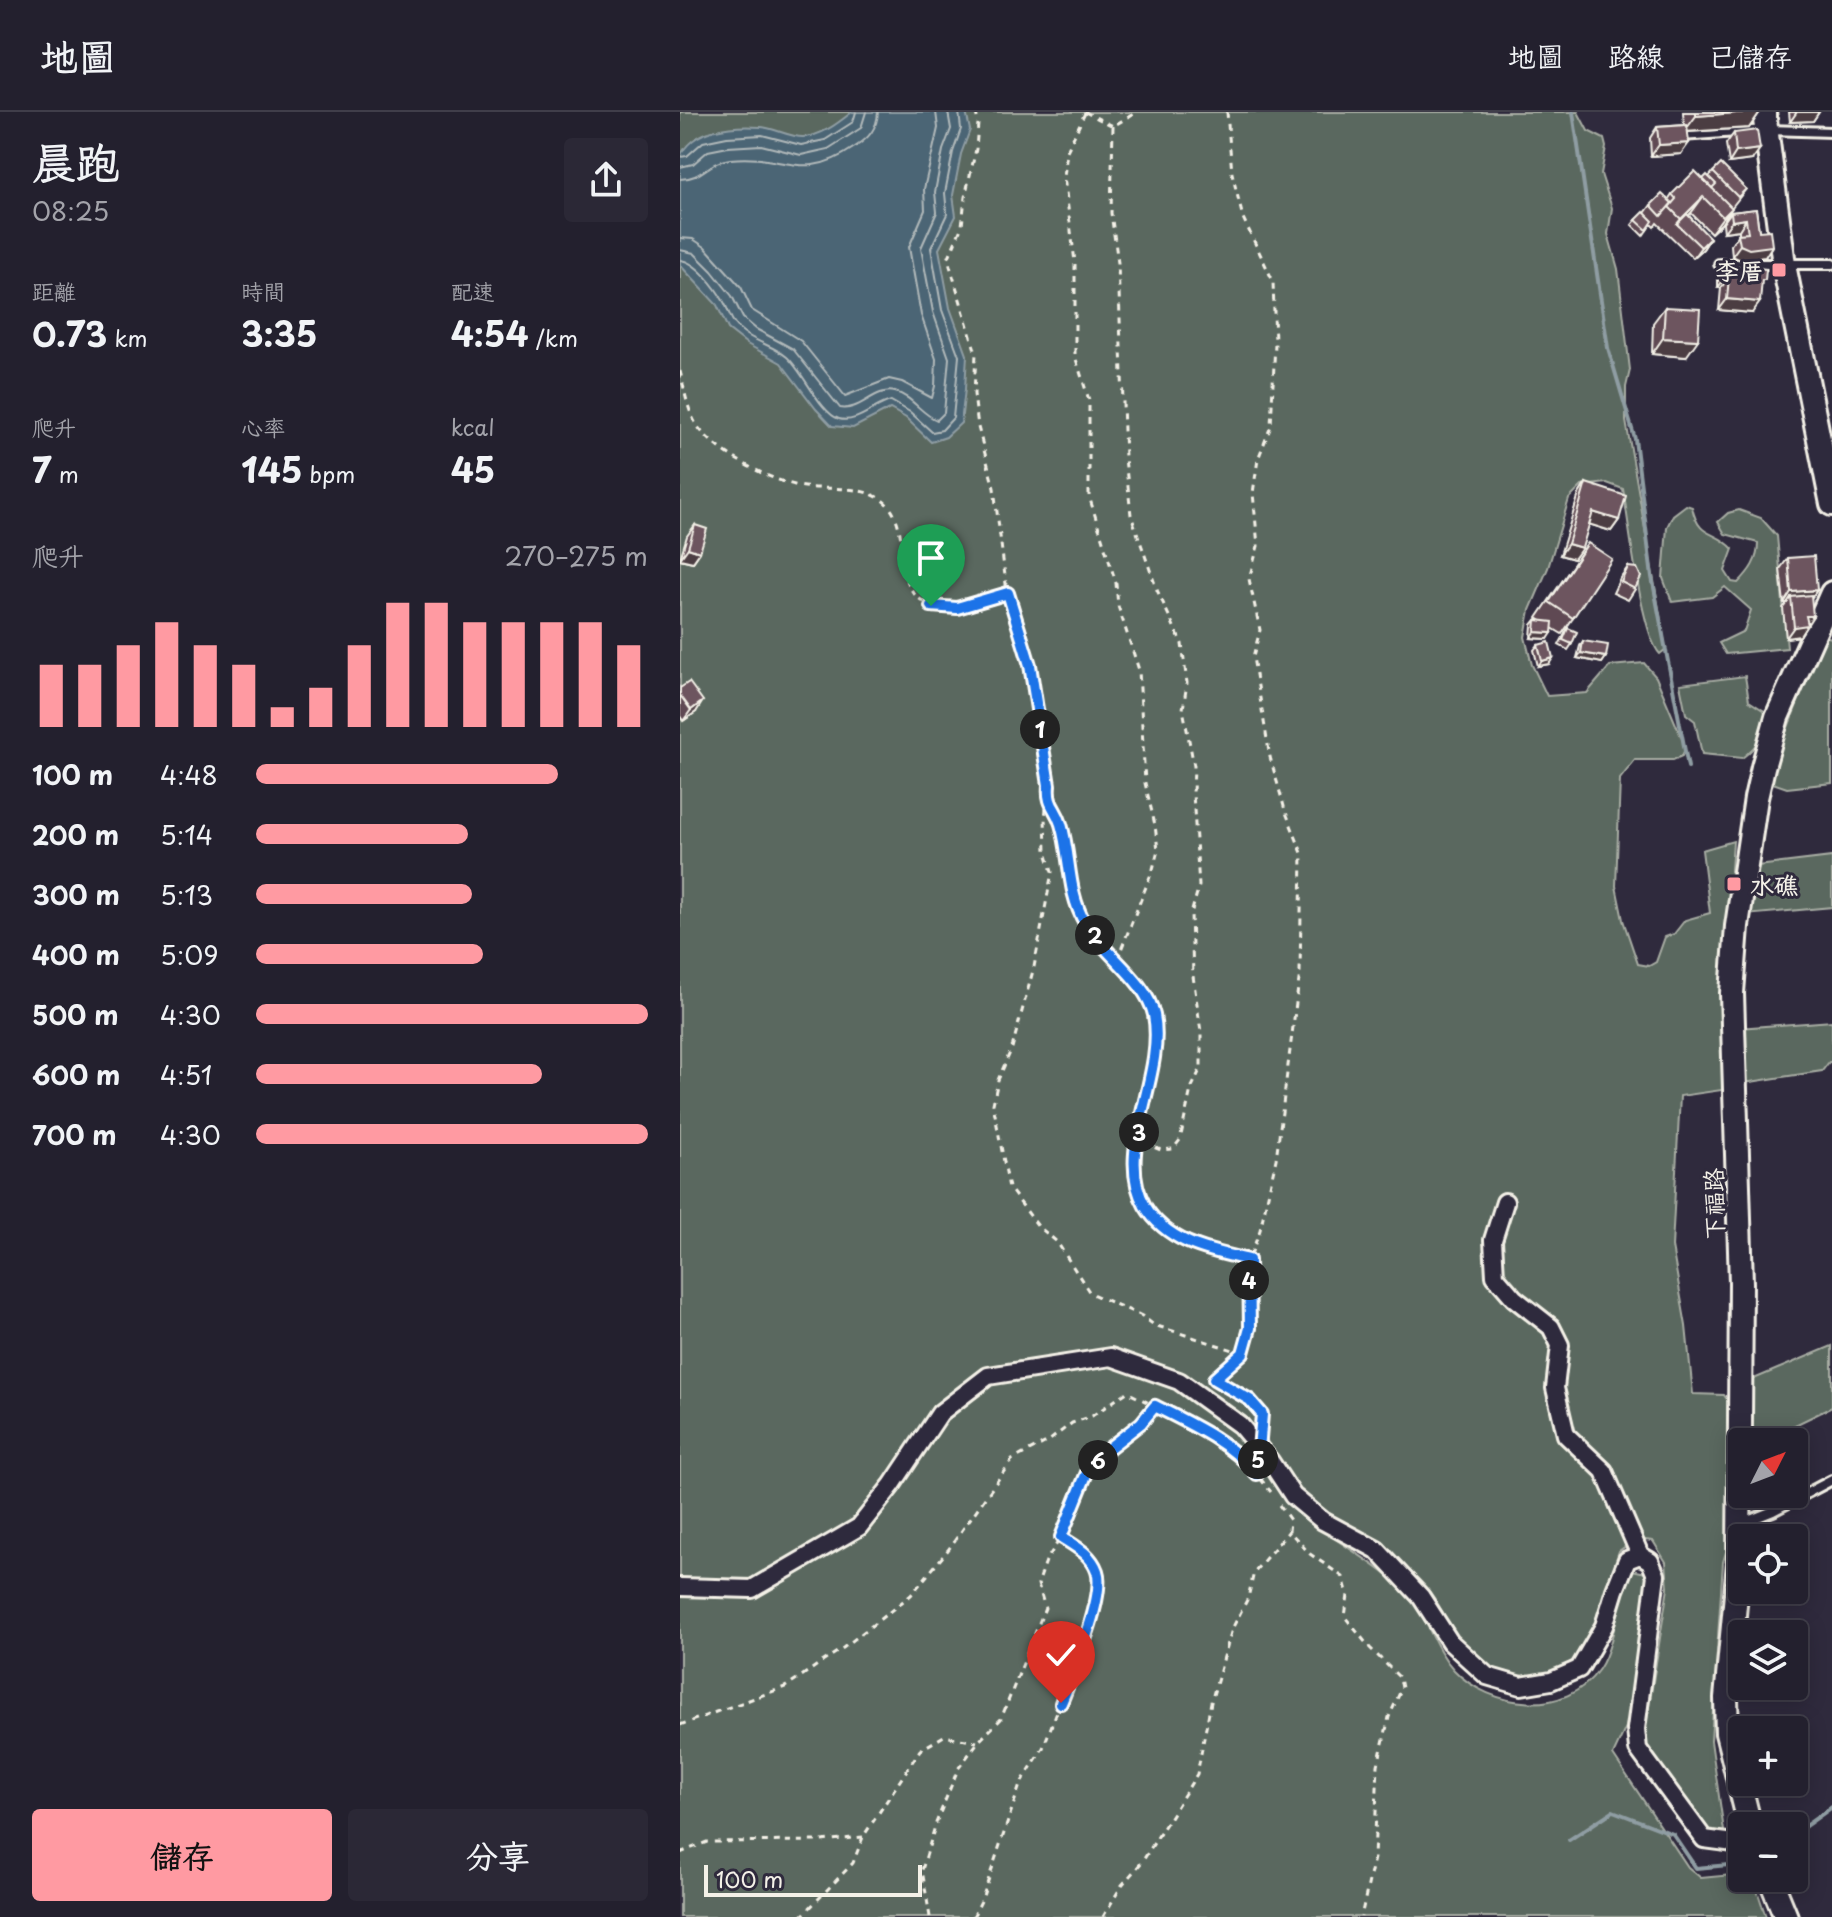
<!DOCTYPE html>
<html lang="zh-TW">
<meta charset="utf-8">
<style>
:root{--surface:#23202e;--page:#2b2836;--text:#f1f3f6;--muted:#a3a3aa;--line:#403e4a;--accent:#ff9aa2}
body{margin:0;font-family:"Playpen Sans","LXGW WenKai TC",sans-serif;background:var(--page);color:var(--text);height:100vh;display:flex;flex-direction:column;font-size:30px;white-space:nowrap}
*{box-sizing:border-box;margin:0}
p{font-size:26px;color:var(--muted)}
.icon{flex:none;width:44px;height:44px;fill:none;stroke:currentColor;stroke-width:2;stroke-linecap:round;stroke-linejoin:round}
.map{position:relative;flex:1;overflow:hidden}
.drawer{display:flex;flex-direction:column;background:var(--surface);width:680px}
.drawer>*{flex:none}
.needle{width:52px;rotate:48deg}
.controls{position:absolute;left:1048px;top:1316px;display:grid;gap:16px}
.controls a{display:grid;place-items:center;width:80px;height:80px;border-radius:8px;background:var(--surface);box-shadow:0 4px 20px #0003,0 0 0 2px var(--line);font-size:40px}
.scale{position:absolute;left:24px;bottom:20px;width:218px;box-sizing:border-box;padding-left:8px;border:4px solid #f4f1e8;border-top:0;font-size:22px;line-height:28px;white-space:nowrap;color:#f4f1e8;-webkit-text-stroke:6px #2f2a3d;paint-order:stroke}
.pin{position:absolute;display:grid;place-items:center;width:68px;height:68px;color:#fff;margin:-82px -34px;border-radius:50% 50% 50% 0;rotate:-45deg;box-shadow:0 0 8px #0007}
.pin .icon{rotate:45deg}
.km{position:absolute;width:40px;height:40px;margin:-20px;border-radius:50%;background:#222;color:#fff;font-size:22px;line-height:40px;text-align:center}
.round{display:grid;place-items:center;flex:none;width:84px;height:84px;border-radius:8px;background:var(--page)}
.head{display:flex;align-items:center;justify-content:space-between;height:136px;padding:0 32px}
h1{font-size:44px;font-weight:700;line-height:60px}
.metrics{display:grid;grid-template-columns:repeat(3,1fr);gap:12px;height:136px;padding:8px 32px}
.metrics div{display:grid;align-content:center}
.metrics b{font-size:34px;font-weight:700}
.metrics small{font-size:22px;font-weight:400}
.metrics p{font-size:22px}
.chart{height:224px;padding:16px 32px}
.chart p{display:flex;justify-content:space-between}
.chart svg{width:100%;height:144px;margin-top:8px;stroke:var(--accent);stroke-width:6}
.cta{display:flex;gap:16px;margin-top:auto;padding:16px 32px}
.cta a{flex:1;height:92px;border-radius:8px;background:var(--accent);color:#111;font-size:32px;font-weight:700;line-height:92px;text-align:center}
.cta a+a{background:var(--page);color:var(--text)}
ul{padding:0 32px;list-style:none;font-size:26px}
li{display:grid;grid-template-columns:128px 96px 1fr;align-items:center;height:60px}
li i{height:20px;border-radius:10px;background:var(--accent)}
header{display:flex;align-items:center;gap:48px;box-sizing:border-box;height:112px;padding:0 40px;background:var(--surface);border-bottom:2px solid var(--line)}
header strong{font-size:38px}
nav{display:flex;gap:44px;margin-inline-start:auto;font-size:28px}
main{display:flex;flex:1;min-height:0}
.map>svg:first-child{display:block}
</style>
<header>
<strong>地圖</strong>
<nav><a>地圖</a><a>路線</a><a>已儲存</a></nav>
</header>
<main>
<section class="drawer">
<div class="head"><div><h1>晨跑</h1><p>08:25</p></div><a class="round"><svg class="icon" aria-label="share" viewBox="0 0 24 24"><path d="M12 15V3M7 8l5-5 5 5M5 13v7h14v-7"/></svg></a></div>
<div class="metrics">
<div><p>距離</p><b>0.73<small> km</small></b></div>
<div><p>時間</p><b>3:35</b></div>
<div><p>配速</p><b>4:54<small> /km</small></b></div>
</div>
<div class="metrics">
<div><p>爬升</p><b>7<small> m</small></b></div>
<div><p>心率</p><b>145<small> bpm</small></b></div>
<div><p>kcal</p><b>45</b></div>
</div>
<div class="chart"><p><span>爬升</span>270–275 m</p>
<svg viewBox="0 0 160 44" preserveAspectRatio="none"><path d="M5 44V25M15 44V25M25 44V19M35 44V12M45 44V19M55 44V25M65 44V38M75 44V32M85 44V19M95 44V6M105 44V6M115 44V12M125 44V12M135 44V12M145 44V12M155 44V19"/></svg>
</div>
<ul>
<li><b>100 m</b>4:48<i style="width:77%"></i></li>
<li><b>200 m</b>5:14<i style="width:54%"></i></li>
<li><b>300 m</b>5:13<i style="width:55%"></i></li>
<li><b>400 m</b>5:09<i style="width:58%"></i></li>
<li><b>500 m</b>4:30<i style="width:100%"></i></li>
<li><b>600 m</b>4:51<i style="width:73%"></i></li>
<li><b>700 m</b>4:30<i style="width:100%"></i></li>
</ul>
<div class="cta"><a>儲存</a><a>分享</a></div>
</section>
<div class="map">
<svg width="1152" height="1805" viewBox="0 0 1152 1805">
<rect width="100%" height="100%" fill="#2f2a3d"/>
<filter id="ink" filterUnits="userSpaceOnUse"><feTurbulence type="fractalNoise" baseFrequency=".0125" numOctaves="2"/><feDisplacementMap in="SourceGraphic" scale="16" xChannelSelector="R" yChannelSelector="G"/><feConvolveMatrix kernelMatrix="1 2 1 2 8 2 1 2 1" color-interpolation-filters="sRGB"/></filter>
<g filter="url(#ink)">
<!-- green -->
<g fill="#5a685e" stroke="#a7aca3" stroke-width="2">
<path d="M0,0H898L908,19L924,27L926,35L921,62L932,96L928,122L938,157L950,258L946,275V309L986,537L980,542C961,523 949,410 943,377L927,371L902,374L889,387L868,456L850,498L845,525L852,553L867,584L907,581L930,554L964,551L976,565L1003,629L1005,637L1002,644L993,648H955L940,667L936,774L943,808L958,852L969,854L976,850L985,825L994,822L1005,808L1030,801L1022,738L1053,729L1043,875L1042,978L1000,984L992,1135L1006,1214L1013,1282L1044,1283L1048,1289V1433L1043,1450L1031,1629L1044,1719L1036,1728L1019,1729L963,1632L988,1476L986,1450L973,1429L956,1427L939,1439L907,1533C871,1581 811,1573 778,1526C766,1510 759,1489 745,1474C719,1445 682,1427 649,1407L644,1419C667,1436 702,1456 722,1476C746,1499 752,1534 774,1558C811,1597 886,1606 919,1557C934,1535 938,1491 945,1464L952,1458L966,1461L969,1465L972,1496L946,1615L933,1643L1008,1755L1021,1766L1062,1762V1766H1073L1086,1805H0Z"/>
<path d="M1006,393L1012,395C1019,428 1035,417 1053,437L1045,459L1052,470L1058,471C1070,459 1078,448 1078,431L1045,422L1038,410L1048,401L1059,398L1081,406L1097,424L1107,536L1046,542L1039,531L1064,519L1071,498L1045,475L1032,485L992,490L983,466L987,415L993,403Z"/>
<path d="M1144,524L1152,526V671L1107,676L1084,668L1096,646Z"/>
<path d="M1065,564L1069,589L1092,604C1085,621 1078,634 1062,646L1022,642L1015,609L1006,602L1000,572Z"/>
<path d="M1152,745V795L1066,803L1069,755Z"/>
<path d="M1152,909V950H1149L1142,959L1057,972L1058,916Z"/>
<path d="M1152,1234V1295L1080,1330H1063L1062,1272Z"/>
</g>
<!-- water -->
<path fill="#4c6575" stroke="#8f9da3" stroke-width="2" d="M172,0H286L290,18L281,42L273,83L276,104L259,137L270,196L287,243L285,277L281,311L266,325L251,330L226,306L210,297L173,316L152,314L136,297L101,251L67,232L48,217L37,193L0,153V45C12,16 52,13 81,15C95,16 109,25 123,25C142,24 158,11 172,0Z"/>
<g fill="none" stroke-linecap="round" stroke-linejoin="round">
<!-- shore -->
<g stroke="#b1b9ba" stroke-width="2">
<path d="M0,45L7,44L23,30L47,25L82,23L121,33L145,28L173,10L176,0"/>
<path d="M0,55L13,52L28,39L48,35L81,33L121,43L148,37L181,16L186,0"/>
<path d="M0,67C23,67 27,50 50,47C105,41 121,72 175,35C189,26 197,17 198,0"/>
<path d="M0,126L13,127L25,135L61,175L72,198L121,229L165,284L209,267L222,270L252,286L255,274L256,247L241,203L229,135L245,98L244,77L258,16L256,0"/>
<path d="M0,138L14,141L32,159L52,184L63,206L76,217L113,237L160,296C180,300 195,275 215,280C232,284 242,303 257,308L264,301L269,246L253,200L241,136L257,100L255,80L263,38L271,17L268,0"/>
<path d="M0,148C16,149 36,176 44,190C48,197 50,206 55,212C68,229 92,232 107,245C123,259 141,302 159,307C177,312 194,293 211,289L230,300L252,320L262,318L273,306L279,244L262,198L251,136L267,102L265,81L273,40L281,17L279,0"/>
</g>
<!-- stream -->
<g stroke="#8f9da3" stroke-width="4">
<path d="M893,0L928,236L955,327L972,465L1008,655"/>
<path d="M1114,1722L1152,1695"/>
<path d="M889,1728L933,1699L993,1722L1016,1756L1049,1753L1062,1747"/>
</g>
<!-- service casing -->
<g stroke="#f4f1e8" stroke-width="14">
<g id="service">
<path d="M1001,24L1086,18L1152,20"/>
<path d="M1039,152H1152"/>
<path d="M1063,1411L1093,1399L1152,1368"/>
</g>
</g>
<!-- minor casing -->
<g stroke="#f4f1e8" stroke-width="22">
<g id="minor">
<path d="M825,1090L813,1128L815,1164L834,1186L871,1215L880,1233L875,1276L886,1323L924,1359L960,1443"/>
<path d="M0,1475L72,1477L179,1415L212,1373L260,1301L308,1264L431,1245L499,1269L560,1313L590,1349L613,1384L643,1409L697,1438L741,1485L770,1530L807,1564L841,1574L871,1569L899,1557L924,1514L935,1478L947,1448L960,1443L970,1449L976,1463L956,1617L958,1637L1024,1727L1062,1732"/>
</g>
</g>
<!-- secondary casing -->
<g stroke="#f4f1e8" stroke-width="28">
<g id="secondary">
<path d="M1084,0L1104,153L1152,392"/>
<path d="M1070,1714L1047,1621L1046,1586L1059,1451L1061,1171L1052,881L1057,814L1076,686L1083,655L1097,605L1152,481"/>
<path d="M1090,1766L1106,1805"/>
</g>
</g>
<!-- path -->
<g stroke="#f4f1e8" stroke-width="3" stroke-dasharray="6 6" stroke-linecap="butt">
<path d="M296,0L298,11L296,37L285,85L282,114L268,147L296,241L294,282L298,315L314,376L327,480"/>
<path d="M405,0L433,14L457,0"/>
<path d="M547,0L552,61L563,106L593,169L595,231L591,314L578,347L573,381L578,434L569,467L580,518L573,545L590,645L605,698L622,741L620,860L596,1047L580,1118L569,1148L570,1216L563,1241L534,1267L570,1288L582,1302L581,1315"/>
<path d="M405,1L387,39L384,65L395,150V244L409,288V384L436,471L438,494L459,558L465,671L475,713L478,738L473,757L437,848"/>
<path d="M433,14L431,101L438,151L445,346L451,403L477,478L502,532L507,571L503,597L514,654L513,682L519,774L511,802L513,864L521,920V956L511,977L500,1028L493,1037L481,1038L457,1029"/>
<path d="M0,259C4,275 7,297 16,312C34,340 93,371 125,375C150,378 181,373 202,388C242,417 196,498 275,495C292,495 311,486 328,481L350,553L360,612L369,673L365,705L366,740L372,760L354,855L332,936L318,968L313,992L329,1076L358,1114L377,1130L410,1181L462,1204L474,1213L563,1241"/>
<path d="M368,690C395,730 382,771 405,811C422,841 466,868 474,903C478,922 473,944 470,963C465,996 451,1032 453,1065C454,1073 459,1081 462,1088C481,1130 528,1138 569,1148"/>
<path d="M599,1393L610,1408L609,1419L630,1442L663,1465L668,1483L665,1505L690,1536L720,1566L722,1576L709,1605L698,1653L694,1746L681,1805"/>
<path d="M0,1613L105,1575L163,1536L231,1483L268,1438L332,1348L370,1328L392,1311L412,1304L447,1280L527,1320L562,1344L591,1380"/>
<path d="M0,1741L27,1730L141,1729L183,1725"/>
<path d="M121,1805L173,1751L183,1725L240,1638L264,1624L297,1630"/>
<path d="M250,1805L242,1758L256,1711L278,1657L298,1630L321,1607L365,1496L358,1472L366,1449L381,1425L408,1358L429,1336L461,1311L475,1294"/>
<path d="M293,1805L302,1787L340,1673L363,1636L413,1505L418,1461L407,1441L383,1426"/>
<path d="M423,1805L442,1773L462,1750L517,1662L531,1590L552,1517L568,1486L574,1460L609,1419"/>
</g>
<!-- service -->
<use href="#service" stroke="#2f2a3d" stroke-width="8"/>
<!-- minor -->
<use href="#minor" stroke="#2f2a3d" stroke-width="16"/>
<!-- secondary -->
<use href="#secondary" stroke="#2f2a3d" stroke-width="22"/>
</g>
<!-- wall -->
<g fill="#5e4952" stroke="#f4f1e8" stroke-width="2">
<path d="M1003,0H1080L1069,16L1008,20L1001,42L971,44L970,26L977,15L1004,13Z"/>
<path d="M1109,0H1139L1133,9L1110,10Z"/>
<path d="M1054,21L1072,48L1049,51L1046,32Z"/>
<path d="M1033,60L1066,77L1052,95L1041,112L1031,121L1011,101L1009,104L1030,126L1023,137L1013,146L977,111L974,115L971,112L963,124L952,113L956,108L965,101L971,93L988,88L992,82L1029,65Z"/>
<path d="M1076,97L1079,119L1092,134L1085,145L1061,148L1052,144L1051,133L1059,122V118L1044,120L1043,111L1051,100Z"/>
<path d="M1046,153L1072,201L1039,198L1041,176H1038V164Z"/>
<path d="M985,195L1006,245L972,242L973,211Z"/>
<path d="M906,371L939,408L931,419L909,412L894,447L880,443L899,382Z"/>
<path d="M15,413L20,440L13,450L0,447L7,424Z"/>
<path d="M908,431L893,506L882,522L872,516L868,527L851,526L852,513L856,508H860L857,506Z"/>
<path d="M1108,446L1137,478L1131,486L1127,512L1120,524L1106,526L1103,496L1107,491H1104L1100,457Z"/>
<path d="M948,455L955,477L948,488L933,481L940,466Z"/>
<path d="M888,516L892,532L888,538L879,533Z"/>
<path d="M903,529L926,545L922,551L897,546L900,534Z"/>
<path d="M858,533L869,552L858,554L854,538Z"/>
<path d="M0,576L16,600L3,609L0,604Z"/>
</g>
<!-- shaded-wall -->
<g fill="#4c3c42" stroke="#f4f1e8" stroke-width="2">
<path d="M1070,0H1080L1069,16L1004,20L1016,4Z"/>
<path d="M1117,0H1139L1133,9L1110,10Z"/>
<path d="M1009,31L1001,42L971,44L979,33Z"/>
<path d="M1080,37L1072,48L1049,51L1056,40Z"/>
<path d="M1023,85L1011,101L999,114L997,112L1001,107Z"/>
<path d="M1052,96L1041,112L1031,121L1043,105Z"/>
<path d="M1066,107L1059,118L1044,120L1052,109Z"/>
<path d="M1030,126L1023,137L1013,146L1021,135Z"/>
<path d="M1060,133L1092,134L1085,145L1061,148L1052,144Z"/>
<path d="M1045,165H1049L1041,176H1038Z"/>
<path d="M1047,187L1080,190L1072,201L1039,198Z"/>
<path d="M983,226L1018,228L1006,245L972,242Z"/>
<path d="M913,400L939,408L931,419L905,411Z"/>
<path d="M888,432L902,436L894,447L880,443Z"/>
<path d="M8,436L20,440L13,450L0,447Z"/>
<path d="M1137,478L1129,489L1111,485L1107,491H1104L1111,480Z"/>
<path d="M1126,504H1133L1120,524L1106,526L1114,515Z"/>
<path d="M855,520L872,521L868,527L851,526Z"/>
<path d="M901,541L926,545L922,551L897,546Z"/>
<path d="M873,546L869,552L858,554L862,549Z"/>
<path d="M23,589L16,600L3,609L11,598Z"/>
</g>
<!-- building -->
<g fill="#6d555f" stroke="#f4f1e8" stroke-width="2">
<path d="M1016,0H1070L1016,4Z"/>
<path d="M1007,13L1009,31L979,33L977,15Z"/>
<path d="M1077,18L1080,37L1056,40L1054,21Z"/>
<path d="M1041,52L1066,77L1058,85L1033,60Z"/>
<path d="M1015,59L1052,96L1043,105L1023,85L1001,107L989,95L996,87L992,82Z"/>
<path d="M1027,63L1036,72L1032,76L1023,67Z"/>
<path d="M982,82L992,91L981,104L971,93Z"/>
<path d="M1076,97L1079,119L1090,118L1092,134L1069,137L1060,133L1058,122L1068,121L1066,107L1052,109L1051,100Z"/>
<path d="M964,100L973,109L967,118L956,108Z"/>
<path d="M1007,102L1030,126L1021,135L997,112Z"/>
<path d="M1046,153L1086,157L1085,168H1082L1080,190L1047,187L1049,165H1045Z"/>
<path d="M985,195L1020,197L1018,228L983,226Z"/>
<path d="M906,371L946,384L939,408L913,400L902,436L888,432Z"/>
<path d="M15,413L27,417L20,440L8,436Z"/>
<path d="M908,431L932,447L893,506L869,490Z"/>
<path d="M1134,444L1137,478L1111,480L1108,446Z"/>
<path d="M948,455L957,456L961,465L955,477L941,470Z"/>
<path d="M1131,483L1133,504H1126L1128,513L1114,515L1111,485Z"/>
<path d="M856,508L873,510L872,521L855,520Z"/>
<path d="M888,516L897,520L892,532L883,528Z"/>
<path d="M903,529L928,533L926,545L901,541Z"/>
<path d="M869,530L873,546L862,549L858,533Z"/>
<path d="M9,570L23,589L11,598L0,583V576Z"/>
</g>
</g>
<g fill="none" stroke-linecap="round" stroke-linejoin="round" filter="url(#ink)">
<!-- route casing -->
<g stroke="#fff" stroke-width="16">
<path id="route" d="M251,494L277,496L328,481L350,553L369,673C367,694 376,695 381,712C391,745 387,780 405,811C422,840 467,869 474,903C486,964 433,1039 465,1094C487,1131 530,1139 569,1148L570,1216L563,1241L534,1267L570,1288L582,1302L577,1362C550,1330 513,1313 475,1294L461,1311L429,1336L408,1358L381,1425C395,1434 411,1442 417,1459C426,1484 391,1565 381,1591"/>
</g>
<!-- route -->
<use href="#route" stroke="#1a73e8" stroke-width="10"/>
</g>
<!-- markers -->
<g fill="#ff9aa2" stroke="#2f2a3d" stroke-width="3">
<rect x="1091" y="150" width="16" height="16" rx="4"/>
<rect x="1046" y="764" width="16" height="16" rx="4"/>
</g>
<g text-anchor="middle" dominant-baseline="central" stroke-width="6" stroke-linejoin="round" paint-order="stroke">
<!-- poi labels -->
<g font-size="24" font-weight="bold" fill="#f4f1e8" stroke="#2f2a3d" text-anchor="end">
<text x="1083" y="158">李厝</text>
<text x="1070" y="772" text-anchor="start">水礁</text>
</g>
<!-- street labels -->
<g font-size="24" fill="#f4f1e8" stroke="#2f2a3d">
<text transform="translate(1033 1092) rotate(-91)">下福路</text>
</g>
</g>
</svg>
<div class="controls">
<a><svg class="needle" viewBox="-14 -14 28 28"><path d="M0-13l5 13h-10z" fill="#e53935"/><path d="M0 13l5-13h-10z" fill="#a3a3aa"/></svg></a>
<a><svg class="icon" aria-label="locate" viewBox="0 0 24 24"><circle cx="12" cy="12" r="6"/><path d="M12 2v4M12 18v4M2 12h4M18 12h4"/></svg></a>
<a><svg class="icon" aria-label="layers" viewBox="0 0 24 24"><path d="M12 4l9 5-9 5-9-5zM3 14l9 5 9-5"/></svg></a>
<a>+</a>
<a>−</a>
</div>
<div class="scale">100 m</div>
<div class="pin" style="left:251px;top:494px;background:#1e9e55"><svg class="icon" aria-label="arrive" viewBox="0 0 24 24"><path d="M6 21V4h12l-3 4 3 4H6"/></svg></div>
<div class="pin" style="left:381px;top:1591px;background:#d93025"><svg class="icon" aria-label="check" viewBox="0 0 24 24"><path d="M5 12l5 5 9-10"/></svg></div>
<b class="km" style="left:360px;top:617px">1</b>
<b class="km" style="left:415px;top:823px">2</b>
<b class="km" style="left:459px;top:1020px">3</b>
<b class="km" style="left:569px;top:1168px">4</b>
<b class="km" style="left:578px;top:1347px">5</b>
<b class="km" style="left:418px;top:1348px">6</b>
</div>
</main>
